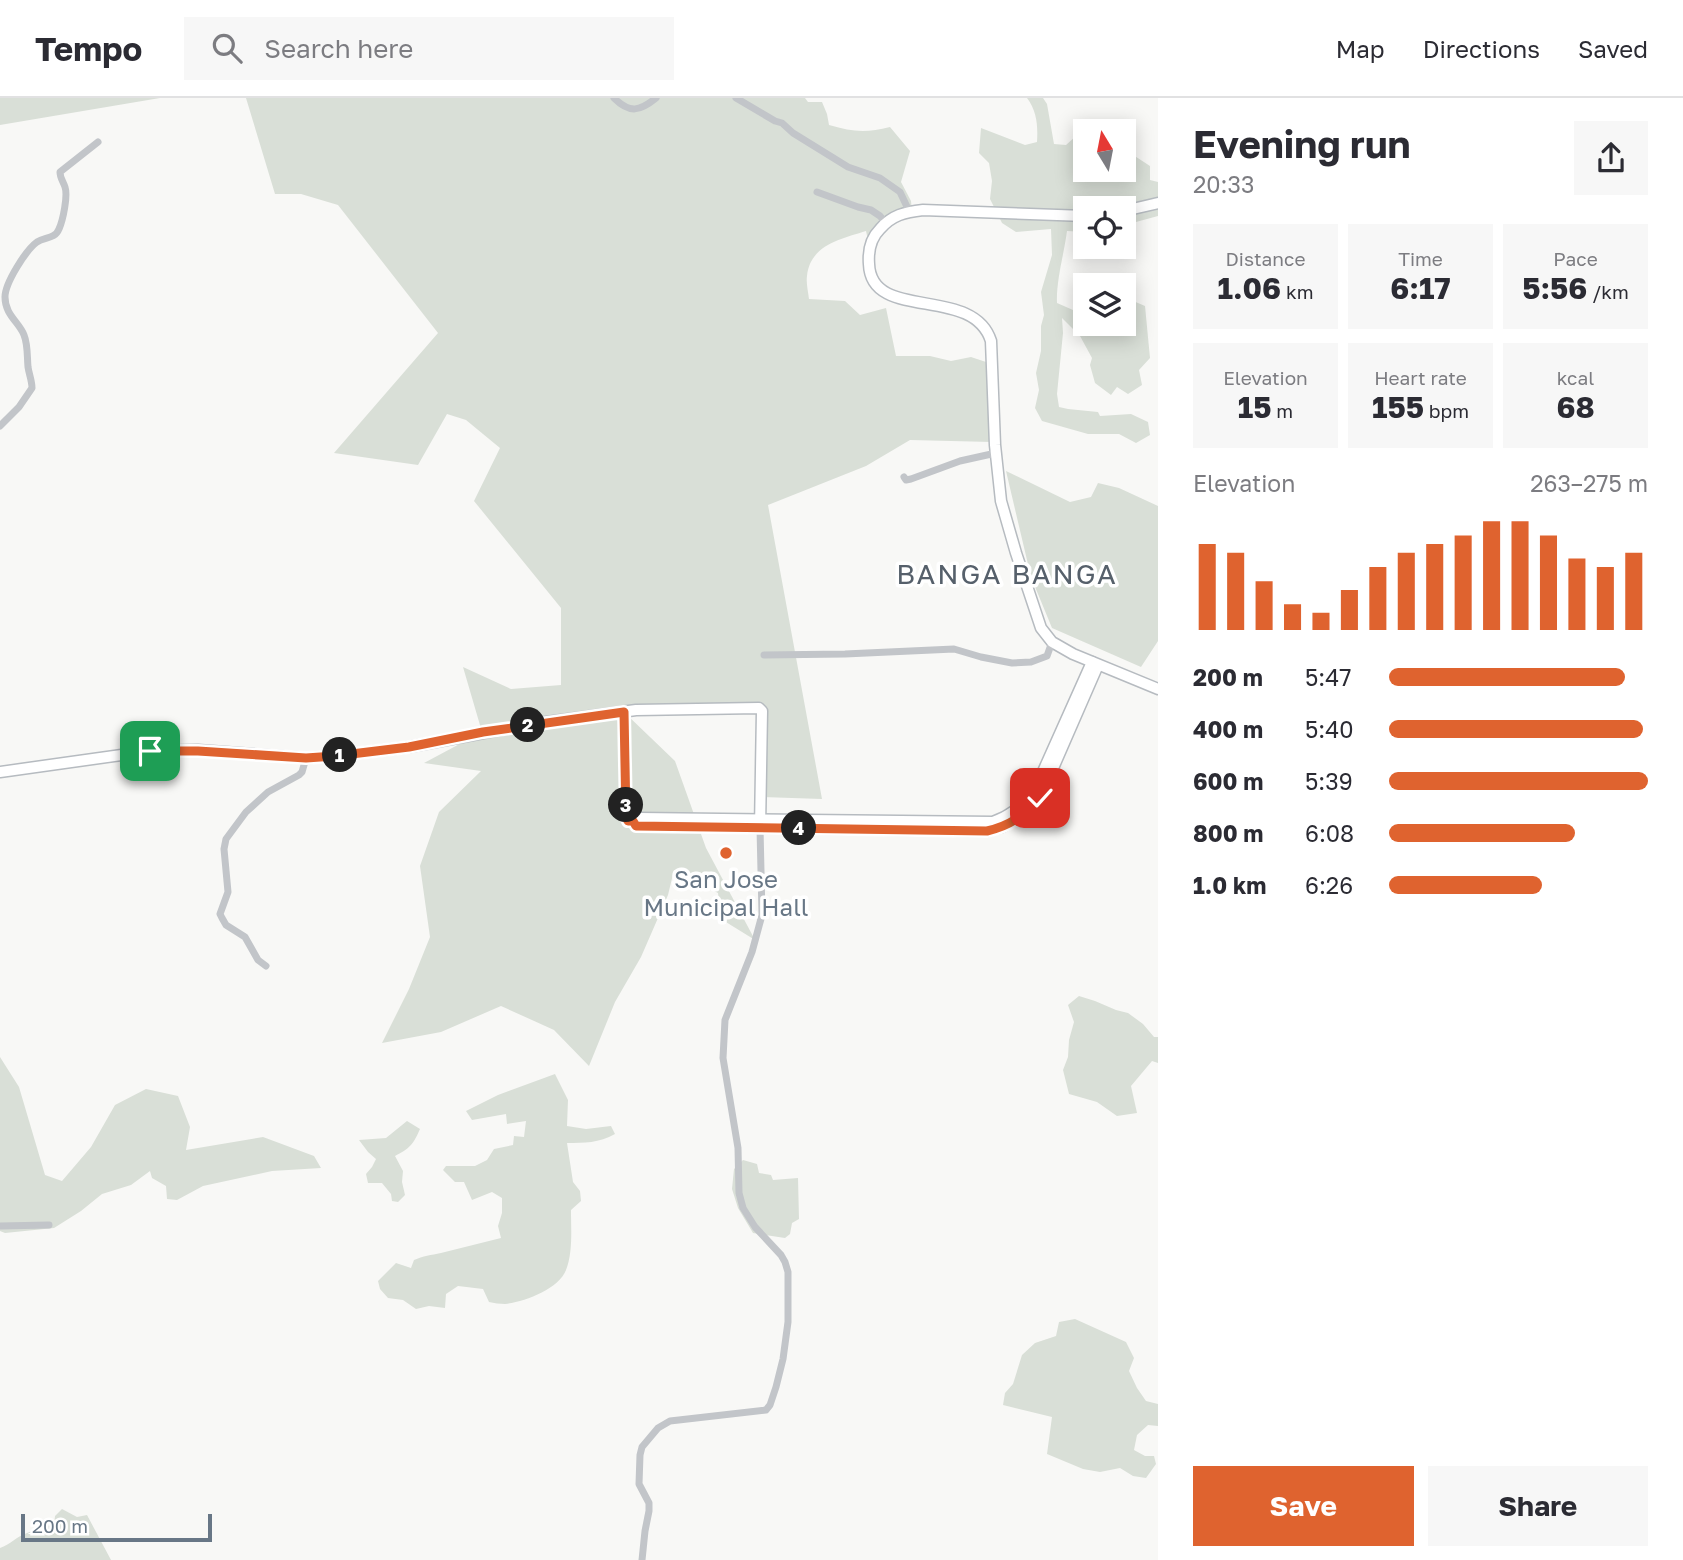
<!DOCTYPE html>
<meta charset="utf-8">
<style>
:root{--surface:#fff;--page:#f7f7f7;--text:#2b2b33;--muted:#7c7c81;--line:#e1e1e2;--accent:#df632f}
body{margin:0;font-family:"Golos Text",sans-serif;background:var(--page);color:var(--text);height:100vh;display:flex;flex-direction:column;font-size:26px;white-space:nowrap}
*{box-sizing:border-box;margin:0}
p{font-size:23px;color:var(--muted)}
.icon{flex:none;width:38px;height:38px;fill:none;stroke:currentColor;stroke-width:2;stroke-linecap:round;stroke-linejoin:round}
.map{position:relative;flex:1;overflow:hidden}
.drawer{display:flex;flex-direction:column;background:var(--surface);width:525px}
.drawer>*{flex:none}
.needle{width:46px;rotate:350deg}
.buttons{position:absolute;left:1073px;top:21px;display:grid;gap:14px}
.buttons a{display:grid;place-items:center;width:63px;height:63px;border-radius:0px;background:var(--surface);box-shadow:0 4px 18px #0003;font-size:35px}
.scale{position:absolute;left:21px;bottom:18px;width:191px;box-sizing:border-box;padding-left:7px;border:4px solid #687786;border-top:0;font-size:19px;line-height:24px;white-space:nowrap;color:#687786;-webkit-text-stroke:5px #fff;paint-order:stroke}
.pin{position:absolute;display:grid;place-items:center;width:60px;height:60px;color:#fff;margin:-30px;border-radius:14px;box-shadow:0 4px 10px #0006}
.km{position:absolute;width:35px;height:35px;margin:-18px;border-radius:50%;background:#222;color:#fff;font-size:19px;line-height:35px;text-align:center}
.round{display:grid;place-items:center;flex:none;width:74px;height:74px;border-radius:0px;background:var(--page)}
.head{display:flex;align-items:center;justify-content:space-between;height:119px;padding:0 35px}
h1{font-size:38px;font-weight:700;line-height:52px}
.figures{display:grid;grid-template-columns:repeat(3,1fr);gap:10px;height:119px;padding:7px 35px}
.figures div{display:grid;align-content:center;border-radius:0px;background:var(--page);text-align:center}
.figures b{font-size:30px;font-weight:700}
.figures small{font-size:19px;font-weight:400}
.figures p{font-size:19px}
.chart{height:196px;padding:14px 35px}
.chart p{display:flex;justify-content:space-between}
.chart svg{width:100%;height:126px;margin-top:7px;stroke:var(--accent);stroke-width:6}
.action{display:flex;gap:14px;margin-top:auto;padding:14px 35px}
.action a{flex:1;height:80px;border-radius:0px;background:var(--accent);color:#fff;font-size:28px;font-weight:700;line-height:80px;text-align:center}
.action a+a{background:var(--page);color:var(--text)}
ul{padding:0 35px;list-style:none;font-size:23px}
li{display:grid;grid-template-columns:112px 84px 1fr;align-items:center;height:52px}
li i{height:18px;border-radius:9px;background:var(--accent)}
header{display:flex;align-items:center;gap:42px;box-sizing:border-box;height:98px;padding:0 35px;background:var(--surface);border-bottom:2px solid var(--line)}
header strong{font-size:33px}
nav{display:flex;gap:38px;margin-inline-start:auto;font-size:24px}
.search{width:490px;height:63px;background:var(--page);display:flex;align-items:center;gap:18px;box-sizing:border-box;padding:0 24px;border-radius:0px;color:var(--muted);font-size:26px}
main{display:flex;flex:1;min-height:0}
.map>svg:first-child{display:block}
</style>
<header>
<strong>Tempo</strong>
<div class="search"><svg class="icon" aria-label="search" viewBox="0 0 24 24"><circle cx="10" cy="10" r="6"/><path d="M15 15l6 6"/></svg>Search here</div>
<nav><a>Map</a><a>Directions</a><a>Saved</a></nav>
</header>
<main>
<div class="map">
<svg width="1158" height="1462" viewBox="0 0 1158 1462">
<rect width="100%" height="100%" fill="#f8f8f6"/>
<!-- green -->
<g fill="#d9dfd7">
<path d="M0,0H160L0,27Z"/>
<path d="M246,0H805L808,4H822L827,16L829,27C853,34 866,35 890,29L910,53L901,84L911,103L912,113L896,117L870,151L866,133C841,141 810,147 807,178C806,185 808,193 809,201L845,203L860,217L886,210L896,258H930L951,263L971,259L986,264L992,344L910,342L866,368L768,407L822,701L761,699L762,613L625,615L675,663L706,750L755,842L721,821L718,795L674,772L668,797L641,859L615,904L589,968L554,932L501,908L441,934L382,945L409,891L430,839L420,768L439,714L481,673L424,665L482,634L463,569L511,591L561,587V510L474,403L500,350L466,322L447,316L418,367L334,355L438,235L338,107L301,96H275Z"/>
<path d="M1027,0H1043L1047,6L1054,46L1066,47L1077,37L1085,39V72H1124V51L1150,68V82L1158,84V118L1136,124L1124,131V110H1085V134L1067,133C1064,156 1056,183 1057,205L1073,212L1083,221H1085V226H1124V199L1145,208L1150,260L1139,272L1142,287L1128,296L1117,289L1111,297L1095,285L1090,267L1092,260L1080,238L1062,220L1063,235L1057,296L1059,309L1068,311L1098,314L1100,318L1131,316L1148,324L1150,337L1136,345L1119,336H1088L1042,323L1035,310L1039,292L1036,275L1041,253V228L1044,217L1041,194L1052,157L1051,131L1016,134L1002,125L990,101L992,83L989,65L979,55L981,30L1025,47L1037,44C1038,28 1037,13 1027,0Z"/>
<path d="M1006,373L1070,404L1091,399L1098,385L1119,390L1158,408V543L1141,569L1052,530L1031,479Z"/>
<path d="M1079,898L1095,903L1116,912L1128,915L1143,926L1154,939H1158V965L1152,963L1131,988L1137,1015L1117,1018L1097,1004L1069,996L1063,972L1068,959L1069,942L1074,924L1068,907Z"/>
<path d="M0,959L19,989L45,1077L62,1083L91,1049L115,1007L146,991L178,998L190,1029L186,1052L263,1039L314,1058L321,1070L272,1073L203,1088L177,1102L167,1101L166,1088L152,1080L150,1073L131,1087L102,1096L81,1113L54,1130L5,1135L0,1133Z"/>
<path d="M555,976L568,1002L567,1028L586,1031L611,1028L615,1036C599,1045 584,1045 567,1045L573,1084L580,1093L581,1103L571,1112C571,1131 573,1154 566,1172C559,1191 524,1204 505,1206C500,1206 494,1205 489,1204L483,1191L458,1188L446,1196L445,1210L429,1208L416,1211L403,1202L388,1200L380,1191L378,1183L396,1165L411,1170L414,1162C423,1158 431,1157 441,1155C461,1150 481,1145 501,1140L498,1128L502,1115V1100L492,1094L472,1102L464,1084H455L443,1072L446,1068H475L487,1062L494,1051L513,1047L514,1038L524,1039L526,1023L507,1026L506,1016L472,1022L466,1013L498,997Z"/>
<path d="M407,1023L420,1031C413,1047 410,1050 395,1058L403,1073L402,1084L405,1097L398,1104L392,1103L391,1096L382,1085H368L366,1076L372,1069L376,1061L368,1054L359,1042L386,1040Z"/>
<path d="M743,1062L757,1066L759,1075L771,1077L773,1082L798,1080L799,1121L792,1125L790,1136L785,1140L753,1135L738,1110L732,1091L734,1071Z"/>
<path d="M1075,1221L1126,1244L1134,1260L1129,1273L1137,1290L1146,1303L1158,1306V1328L1148,1327L1137,1337L1134,1352L1145,1358H1154L1156,1366L1146,1380L1133,1378L1120,1370L1100,1374L1083,1371L1047,1356L1052,1319L1003,1307L1005,1295L1013,1286L1022,1257L1035,1245L1056,1238L1059,1224Z"/>
<path d="M62,1411L77,1419L87,1417L111,1462H0V1450C10,1447 17,1438 27,1435C34,1432 37,1432 43,1427L54,1428L55,1418Z"/>
</g>
<g fill="none" stroke-linecap="round" stroke-linejoin="round">
<!-- secondary casing -->
<g stroke="#b6bbc0" stroke-width="13">
<g id="secondary">
<path d="M1124,113L1158,105"/>
<path d="M1085,118L923,112C905,114 892,117 880,131C871,140 868,153 869,166C871,225 973,186 991,243L995,347L1001,403L1016,455L1041,530L1052,544L1073,556L1158,591"/>
<path d="M624,614L626,719L628,723H633L636,728L987,733L1002,729L1017,721L1040,700L1098,567"/>
<path d="M0,674L150,653L198,652L306,660L335,658L409,649L532,626L636,612L759,610L762,613L760,730"/>
<path d="M633,723L639,720L993,724C1010,718 1020,709 1033,696L1092,564"/>
</g>
</g>
<!-- street -->
<g stroke="#c2c5c9" stroke-width="7">
<path d="M614,0C630,16 640,13 656,0"/>
<path d="M736,0L775,23L782,25L793,35L848,69L880,80L900,94L909,113"/>
<path d="M817,94L858,109L871,112L880,118L886,125"/>
<path d="M0,328L19,309L32,290C32,283 29,276 28,269C27,258 28,247 24,237C19,224 5,217 5,199C5,185 26,152 37,144C45,139 55,141 59,131C63,122 68,98 65,89C63,83 60,80 60,74L98,44"/>
<path d="M904,379L906,382L911,381L960,363L996,355"/>
<path d="M764,557L845,556L954,551L981,559L1012,565L1031,564L1047,558L1052,544"/>
<path d="M266,868L258,862L245,839L226,827L222,820L220,816L228,794L224,751L226,741L246,714L268,694L299,677L302,674L306,660"/>
<path d="M0,1128L49,1127"/>
<path d="M642,1462L645,1433L649,1413V1405L639,1386L640,1357L642,1349L658,1330L670,1323L766,1312L770,1307L776,1289L783,1261L788,1224V1174L785,1164L781,1157L755,1129L743,1110L739,1095L738,1050L723,960L725,922L752,854L762,817L760,730"/>
</g>
<!-- secondary -->
<use href="#secondary" stroke="#fff" stroke-width="10"/>
</g>
<g fill="none" stroke-linecap="round" stroke-linejoin="round">
<!-- route casing -->
<g stroke="#fff" stroke-width="14">
<path id="route" d="M150,653H198L306,660L335,658L409,649L483,634L624,614L626,719L628,723H633L636,728L987,733C1013,727 1021,718 1040,700"/>
</g>
<!-- route -->
<use href="#route" stroke="#df632f" stroke-width="9"/>
</g>
<!-- markers -->
<circle fill="#df632f" stroke="#fff" stroke-width="2.5" cx="726" cy="755" r="7"/>
<g text-anchor="middle" dominant-baseline="central" stroke-width="7" stroke-linejoin="round" paint-order="stroke">
<!-- poi labels -->
<g font-size="24" fill="#687786" stroke="#fff">
<text x="726" y="780">San Jose<tspan x="726" dy="28">Municipal Hall</tspan></text>
</g>
<!-- quarter labels -->
<g font-size="28" letter-spacing="2" fill="#56606b" stroke="#fff">
<text x="1007" y="475">BANGA BANGA</text>
</g>
</g>
</svg>
<div class="buttons">
<a><svg class="needle" viewBox="-14 -14 28 28"><path d="M0-13l5 13h-10z" fill="#e53935"/><path d="M0 13l5-13h-10z" fill="#7c7c81"/></svg></a>
<a><svg class="icon" aria-label="locate" viewBox="0 0 24 24"><circle cx="12" cy="12" r="6"/><path d="M12 2v4M12 18v4M2 12h4M18 12h4"/></svg></a>
<a><svg class="icon" aria-label="layers" viewBox="0 0 24 24"><path d="M12 4l9 5-9 5-9-5zM3 14l9 5 9-5"/></svg></a>
</div>
<div class="scale">200 m</div>
<div class="pin" style="left:150px;top:653px;background:#1e9e55"><svg class="icon" aria-label="arrive" viewBox="0 0 24 24"><path d="M6 21V4h12l-3 4 3 4H6"/></svg></div>
<div class="pin" style="left:1040px;top:700px;background:#d93025"><svg class="icon" aria-label="check" viewBox="0 0 24 24"><path d="M5 12l5 5 9-10"/></svg></div>
<b class="km" style="left:340px;top:657px">1</b>
<b class="km" style="left:528px;top:627px">2</b>
<b class="km" style="left:626px;top:707px">3</b>
<b class="km" style="left:799px;top:730px">4</b>
</div>
<section class="drawer">
<div class="head"><div><h1>Evening run</h1><p>20:33</p></div><a class="round"><svg class="icon" aria-label="share" viewBox="0 0 24 24"><path d="M12 15V3M7 8l5-5 5 5M5 13v7h14v-7"/></svg></a></div>
<div class="figures">
<div><p>Distance</p><b>1.06<small> km</small></b></div>
<div><p>Time</p><b>6:17</b></div>
<div><p>Pace</p><b>5:56<small> /km</small></b></div>
</div>
<div class="figures">
<div><p>Elevation</p><b>15<small> m</small></b></div>
<div><p>Heart rate</p><b>155<small> bpm</small></b></div>
<div><p>kcal</p><b>68</b></div>
</div>
<div class="chart"><p><span>Elevation</span>263–275 m</p>
<svg viewBox="0 0 160 44" preserveAspectRatio="none"><path d="M5 44V14M15 44V17M25 44V27M35 44V35M45 44V38M55 44V30M65 44V22M75 44V17M85 44V14M95 44V11M105 44V6M115 44V6M125 44V11M135 44V19M145 44V22M155 44V17"/></svg>
</div>
<ul>
<li><b>200 m</b>5:47<i style="width:91%"></i></li>
<li><b>400 m</b>5:40<i style="width:98%"></i></li>
<li><b>600 m</b>5:39<i style="width:100%"></i></li>
<li><b>800 m</b>6:08<i style="width:72%"></i></li>
<li><b>1.0 km</b>6:26<i style="width:59%"></i></li>
</ul>
<div class="action"><a>Save</a><a>Share</a></div>
</section>
</main>
